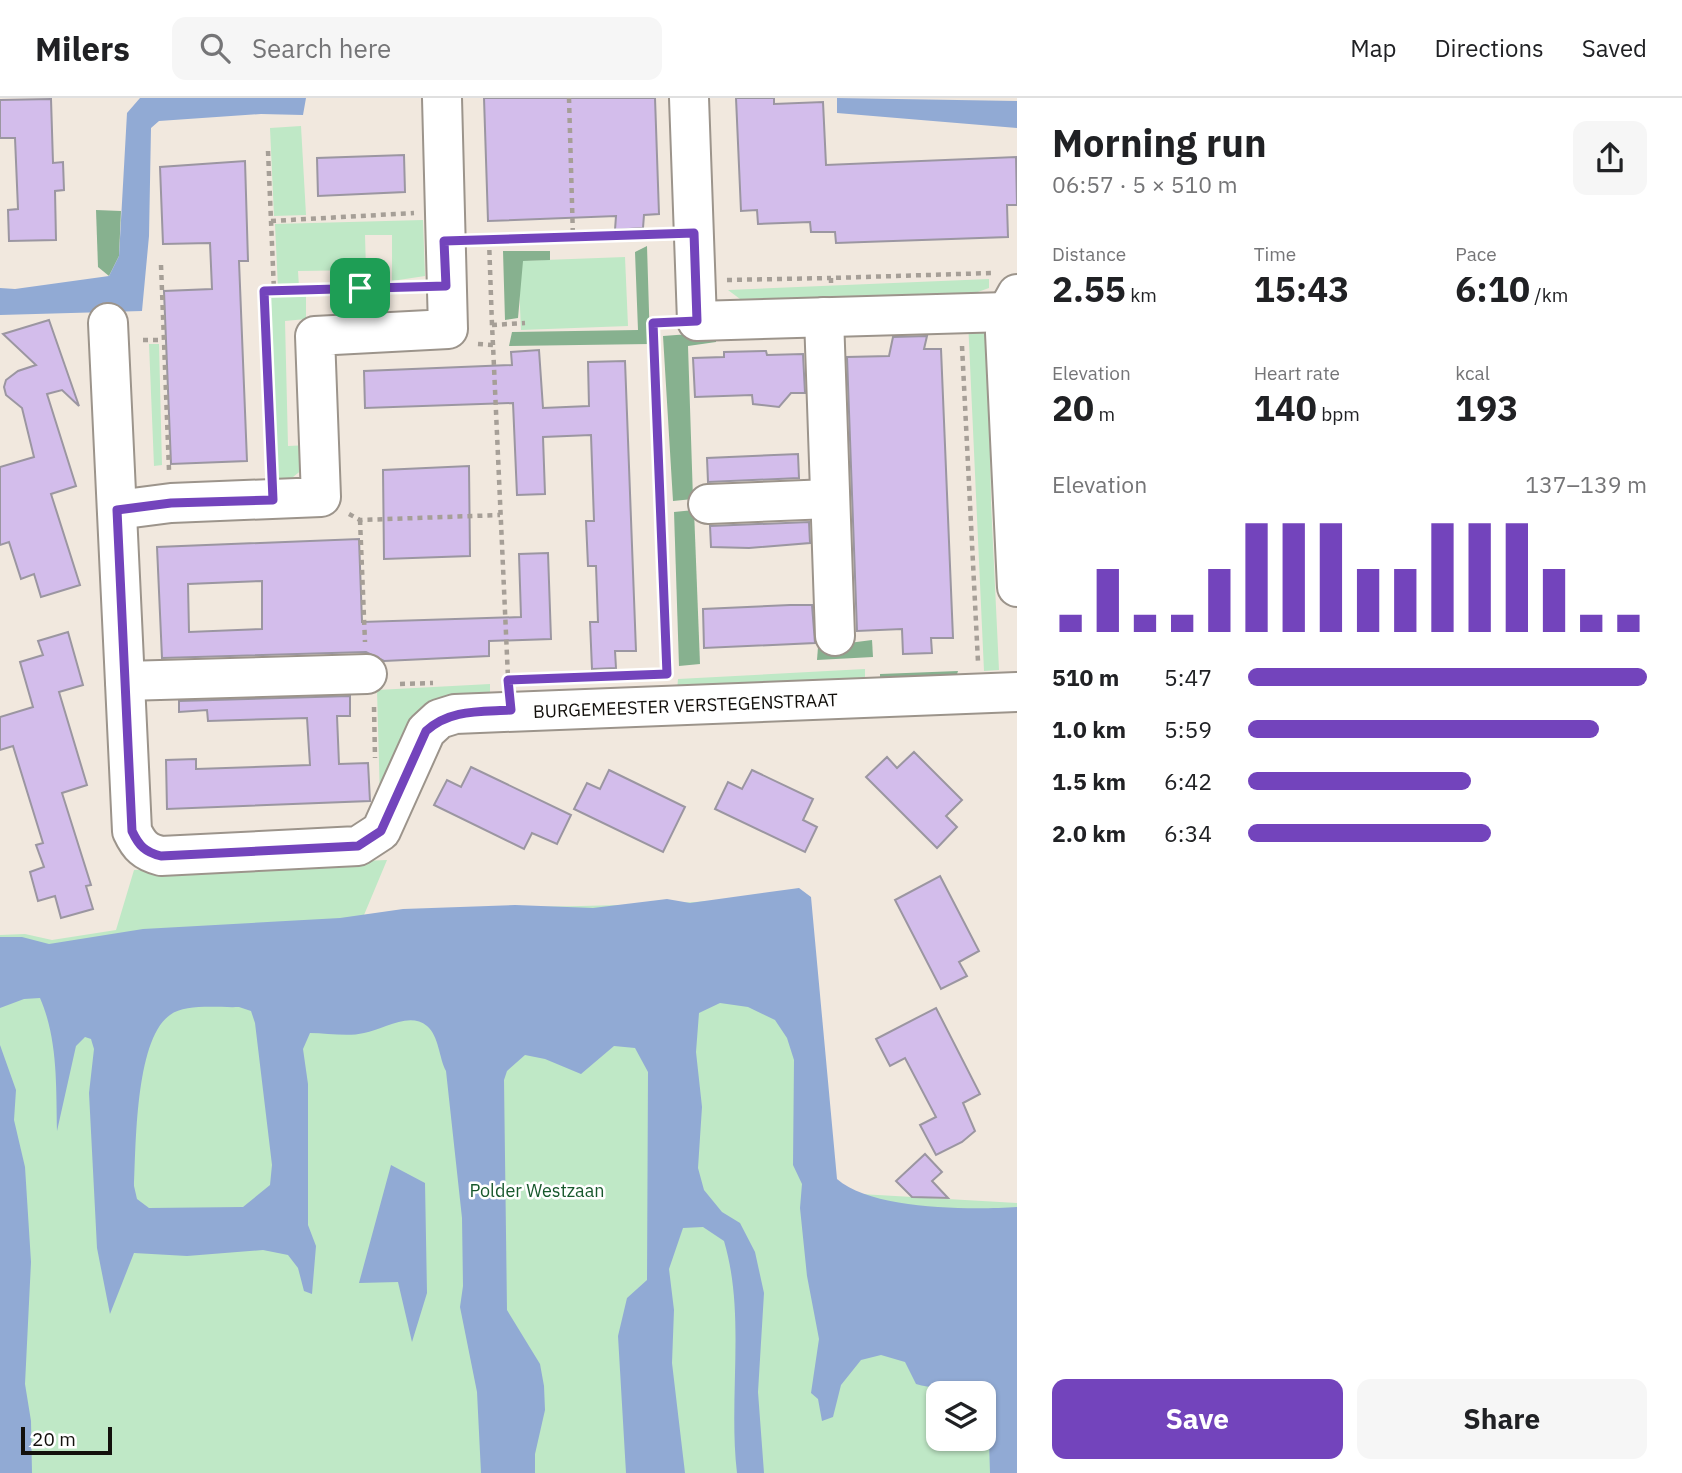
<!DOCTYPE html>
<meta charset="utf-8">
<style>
:root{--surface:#fff;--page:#f6f6f6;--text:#202124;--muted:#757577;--line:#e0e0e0;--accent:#7344bc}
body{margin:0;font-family:"IBM Plex Sans",sans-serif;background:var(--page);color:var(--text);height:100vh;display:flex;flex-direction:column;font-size:26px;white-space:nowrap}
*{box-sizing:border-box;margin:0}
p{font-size:23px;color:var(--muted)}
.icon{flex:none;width:38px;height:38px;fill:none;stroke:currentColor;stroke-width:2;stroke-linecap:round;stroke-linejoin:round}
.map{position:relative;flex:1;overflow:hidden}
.details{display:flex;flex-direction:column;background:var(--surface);width:665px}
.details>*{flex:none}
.fabs{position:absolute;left:926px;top:1283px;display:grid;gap:14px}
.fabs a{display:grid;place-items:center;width:70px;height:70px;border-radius:14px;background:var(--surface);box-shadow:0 2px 5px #0004;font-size:35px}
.scale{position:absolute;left:21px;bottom:18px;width:91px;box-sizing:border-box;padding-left:7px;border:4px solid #13100c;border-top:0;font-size:19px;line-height:24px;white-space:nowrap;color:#13100c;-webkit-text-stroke:5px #fff;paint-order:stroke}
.pin{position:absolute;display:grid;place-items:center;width:60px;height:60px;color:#fff;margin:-30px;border-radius:14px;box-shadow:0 4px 10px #0006}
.round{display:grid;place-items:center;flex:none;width:74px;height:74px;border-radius:14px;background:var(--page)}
.overview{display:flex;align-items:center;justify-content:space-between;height:119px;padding:0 35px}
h1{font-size:38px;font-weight:800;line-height:52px}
.stats{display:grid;grid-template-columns:repeat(3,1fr);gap:10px;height:119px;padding:7px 35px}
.stats div{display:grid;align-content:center}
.stats b{font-size:35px;font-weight:800}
.stats small{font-size:19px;font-weight:400}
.stats p{font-size:19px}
.chart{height:196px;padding:14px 35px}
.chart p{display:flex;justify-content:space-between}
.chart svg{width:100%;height:126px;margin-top:7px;stroke:var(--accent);stroke-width:6}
.primary-button{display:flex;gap:14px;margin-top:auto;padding:14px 35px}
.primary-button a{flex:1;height:80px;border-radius:14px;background:var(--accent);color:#fff;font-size:28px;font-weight:800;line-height:80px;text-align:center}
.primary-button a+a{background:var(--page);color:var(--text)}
ul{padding:0 35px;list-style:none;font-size:23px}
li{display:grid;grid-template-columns:112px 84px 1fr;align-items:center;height:52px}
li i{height:18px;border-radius:9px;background:var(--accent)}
header{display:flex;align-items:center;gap:42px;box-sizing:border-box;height:98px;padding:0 35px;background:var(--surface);border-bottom:2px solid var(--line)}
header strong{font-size:33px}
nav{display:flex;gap:38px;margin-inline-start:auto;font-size:24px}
.search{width:490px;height:63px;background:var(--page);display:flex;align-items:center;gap:18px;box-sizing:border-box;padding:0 24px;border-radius:14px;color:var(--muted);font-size:26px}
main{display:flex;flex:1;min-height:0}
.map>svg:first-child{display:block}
</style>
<header>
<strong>Milers</strong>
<div class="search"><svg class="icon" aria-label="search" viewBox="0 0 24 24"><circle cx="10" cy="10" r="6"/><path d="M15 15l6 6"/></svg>Search here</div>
<nav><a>Map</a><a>Directions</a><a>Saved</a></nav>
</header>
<main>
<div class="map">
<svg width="1017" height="1375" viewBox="0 0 1017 1375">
<rect width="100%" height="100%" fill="#f1e8de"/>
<!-- green -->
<g fill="#bfe8c6" fill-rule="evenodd">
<path d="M301,28L306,117L274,118L270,30Z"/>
<path d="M423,122L425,178L392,183V137H365L366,172L298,173L299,189L278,190L275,126Z"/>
<path d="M625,159L628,228L521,232L518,163Z"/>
<path d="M989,181V190L975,195L740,201L728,192Z"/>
<path d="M268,198H306V221L285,223L288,348L309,347L308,367L293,379L275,384Z"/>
<path d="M968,222L988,237L991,404L999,572L984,573Z"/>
<path d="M149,246H159L162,367L154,368Z"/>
<path d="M865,571V584L677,593L678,581Z"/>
<path d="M490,586V605L429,612L380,702L377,592Z"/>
<path d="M387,762L364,817C495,804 626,813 757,799L836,1081L843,1095L1017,1105V1375H0V837L25,836L52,842L116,832L134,772ZM938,1295H984V1340H938Z"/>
</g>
<!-- forest -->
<g fill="#87b18f">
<path d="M96,112L121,113L119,158L109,178L98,169Z"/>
<path d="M647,148L650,246L509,248L512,234L638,232L635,154Z"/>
<path d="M503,153H550V162L523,163L518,220L505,222Z"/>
<path d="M716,234V244L688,248L693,401L673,403L663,238Z"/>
<path d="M694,412L700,566L679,568L674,414Z"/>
<path d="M872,542L873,559L817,562L818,549Z"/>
<path d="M958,573L954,586L880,589V576Z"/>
</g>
<!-- water -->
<g fill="#91aad4" fill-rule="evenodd">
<path d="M140,0H306L303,17L261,16L159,23L151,30L149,138L142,213L0,217V190L15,191L109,178L119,158L127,15Z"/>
<path d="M837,0L1017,3V30L837,15Z"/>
<path d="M799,790L811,799L837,1081C872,1112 971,1112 1017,1109V1375H990L988,1311L984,1306V1295H974L969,1289C950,1287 934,1292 916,1286L905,1264L881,1257L861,1262L841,1287L833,1319L822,1323L818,1301L811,1295L819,1241L807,1178L800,1110L802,1086L793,1067L794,962L787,940L775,922L748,909L720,905L699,915L696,954L702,1009L698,1070L704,1092L722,1114L740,1125L755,1154L764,1195L758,1294L764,1375H737C728,1299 746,1217 724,1143L703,1129L683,1130L669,1171L674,1212L672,1265L685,1375H626L618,1238L627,1200L647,1182L648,974L635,950L614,948L581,976L545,961L525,957L507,973L504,982L507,1212L540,1266L544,1288L545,1312L535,1356V1375H481L477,1294L460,1209L463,1188L462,1120L446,973C439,960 439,938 427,928C409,913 383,932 364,935C348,939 327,935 310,935L303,951L308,986V1127L316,1148L312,1196L304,1193L298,1170L288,1157L263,1152L187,1158L134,1155L110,1216L97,1150L89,995L94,951L91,941L85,939L76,948L57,1033C56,989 58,941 40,900L24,901L0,910V839H22L49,846L143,831L340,820L403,811L515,807L593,810L667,801L690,805ZM239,909L251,913L255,925L272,1067L270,1087L243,1109L149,1110L137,1101L134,1088C136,1049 135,941 170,917C186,905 220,910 239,909Z"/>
<path d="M0,947L16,992L14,1022L25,1069L31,1164L25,1286L31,1323L32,1375H0Z"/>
<path d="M391,1067L425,1085L427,1195L412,1244L398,1184L359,1185Z"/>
</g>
<!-- building -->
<g fill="#d3bdeb" stroke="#9b96a1" stroke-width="2" fill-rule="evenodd">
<path d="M484,0H655L659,116L644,117L643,130L615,132L616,118L488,123Z"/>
<path d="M736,0H774V6L823,4L826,67L1016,59L1017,107H1007L1008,139L836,145L835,134H811L810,124L758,126L757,112L741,113Z"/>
<path d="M51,1L53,65L63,64L64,92L55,93L56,142L9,143L8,112L18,111L15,40H0V2Z"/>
<path d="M404,57L405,94L318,98L317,60Z"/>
<path d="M245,63L248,163H239L247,363L171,366L164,193L212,191L210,145L163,146L160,69Z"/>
<path d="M49,222L79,308L62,292L47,296L76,388L51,396L80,487L41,499L34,476L21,481L9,444L0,447V369L34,359L22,310L6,297L4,289L6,282L18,273L36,267L3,236Z"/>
<path d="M927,238L924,251H941L953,540H931L932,555L903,556L902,531L857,533L847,259L889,258L893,239Z"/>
<path d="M539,252L543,310L589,308L588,264L625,263L636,553H615L616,570L592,571L590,524H598L596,468H588L586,423H594L591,337L543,339L545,396L517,397L513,305L365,310L364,273L512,267L511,254Z"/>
<path d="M766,253L767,257L803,256L805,295H791L779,309L753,306L752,297L695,299L693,260L724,259V254Z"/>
<path d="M798,356L799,380L708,384L707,360Z"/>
<path d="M469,368L470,458L384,461L383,372Z"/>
<path d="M809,424L810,445L749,450L711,449L710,428Z"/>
<path d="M359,441L362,524L521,519L519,456L548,455L551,541L489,543V558L384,563L366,554L162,560L157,449ZM262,483V531L189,534L188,486Z"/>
<path d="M790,507H812L815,545L704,550L703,511Z"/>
<path d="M68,534L83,587L59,594L87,687L62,695L91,787L86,788L93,811L61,820L55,798L38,803L30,774L44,769L36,747L43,745L13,648L0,652V619L33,609L20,564L43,557L38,543Z"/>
<path d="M350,598V618H337L339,666L368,665L370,703L167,711L166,662L196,661V671L310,667L307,620L208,623L207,612L179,614V603Z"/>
<path d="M914,654L962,702L946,718L957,729L937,750L866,679L887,659L897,670Z"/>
<path d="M471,669L571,717L557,746L532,735L524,751L434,707L447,682L461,689Z"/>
<path d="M609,672L685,709L663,754L574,711L587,685L600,691Z"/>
<path d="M752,672L813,701L803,722L817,729L805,754L715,711L728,684L742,691Z"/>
<path d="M940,778L979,853L959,864L967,878L941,891L895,802Z"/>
<path d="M936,910L980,996L963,1005L975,1033L962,1044L936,1057L920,1027L936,1019L905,960L890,968L876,941Z"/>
<path d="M925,1056L942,1074L932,1083L948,1100L912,1099L896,1083Z"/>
</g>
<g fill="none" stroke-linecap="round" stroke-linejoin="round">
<!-- minor casing -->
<g stroke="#9c948b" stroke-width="42">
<g id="minor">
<path d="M689,0L697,223L1007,214"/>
<path d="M1017,196L1007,214L1005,235L1017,489"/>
<path d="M824,219L835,538"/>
<path id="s1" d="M108,225L132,733C139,748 145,754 161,758L358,748L381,733L426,633L439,621L455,616L1017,594"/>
<path d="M708,406L829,401"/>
<path d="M117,412L171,405L321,399L315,238L448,231L442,0"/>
<path d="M125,583L367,576"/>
</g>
</g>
<!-- path -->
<g stroke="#a69f97" stroke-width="4.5" stroke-dasharray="5 5" stroke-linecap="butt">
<path d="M569,0L573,140"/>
<path d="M268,53L274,193L414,189"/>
<path d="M271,123L414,115"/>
<path d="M480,142L660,136"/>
<path d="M489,142L492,227"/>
<path d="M161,167L169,372"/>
<path d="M727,182L831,180"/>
<path d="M831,185V180L992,175"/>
<path d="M664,224L653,225L667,576"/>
<path d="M143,242H163"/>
<path d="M478,246L493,247L508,580"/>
<path d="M493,247L492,227L525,225"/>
<path d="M962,248L978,564"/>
<path d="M271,367L264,193H274"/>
<path d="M349,416L360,422L500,417"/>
<path d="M360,422L365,544"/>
<path d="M400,586L433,585"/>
<path d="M374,609L375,660"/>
</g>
<!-- minor -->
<use href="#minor" stroke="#fff" stroke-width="38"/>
</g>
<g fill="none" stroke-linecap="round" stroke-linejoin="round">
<!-- route casing -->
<g stroke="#fff" stroke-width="14">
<path id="route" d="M694,135L697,223L653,225L667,576L508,582L511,612C480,614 450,611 426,633L381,733L358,748L161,758C145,754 139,748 132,733L117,412L171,405L273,402L264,193L446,188L444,143Z"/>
</g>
<!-- route -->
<use href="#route" stroke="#7344bc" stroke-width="9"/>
</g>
<g text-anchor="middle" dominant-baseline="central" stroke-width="5" stroke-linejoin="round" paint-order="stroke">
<!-- street labels -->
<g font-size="18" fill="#13100c" stroke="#fff">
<text stroke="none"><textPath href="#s1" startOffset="1148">BURGEMEESTER VERSTEGENSTRAAT</textPath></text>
</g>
<!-- park labels -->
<g font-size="18" fill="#18592d" stroke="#fff">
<text x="537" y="1092">Polder Westzaan</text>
</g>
</g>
</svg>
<div class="fabs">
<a><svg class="icon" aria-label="layers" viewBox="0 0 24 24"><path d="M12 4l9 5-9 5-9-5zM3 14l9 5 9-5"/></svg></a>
</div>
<div class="scale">20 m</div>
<div class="pin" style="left:360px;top:190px;background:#1e9e55"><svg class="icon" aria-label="arrive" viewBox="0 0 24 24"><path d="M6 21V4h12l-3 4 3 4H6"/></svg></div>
</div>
<section class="details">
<div class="overview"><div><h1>Morning run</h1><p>06:57 · 5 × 510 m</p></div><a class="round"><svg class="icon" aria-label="share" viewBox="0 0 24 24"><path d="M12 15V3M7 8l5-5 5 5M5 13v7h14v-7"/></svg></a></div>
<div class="stats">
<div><p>Distance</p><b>2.55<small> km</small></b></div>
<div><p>Time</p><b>15:43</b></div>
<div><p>Pace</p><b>6:10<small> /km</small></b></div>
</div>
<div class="stats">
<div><p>Elevation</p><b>20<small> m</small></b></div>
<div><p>Heart rate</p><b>140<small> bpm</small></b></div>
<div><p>kcal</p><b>193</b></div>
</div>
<div class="chart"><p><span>Elevation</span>137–139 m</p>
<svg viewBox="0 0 160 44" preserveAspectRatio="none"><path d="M5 44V38M15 44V22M25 44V38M35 44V38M45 44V22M55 44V6M65 44V6M75 44V6M85 44V22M95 44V22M105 44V6M115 44V6M125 44V6M135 44V22M145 44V38M155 44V38"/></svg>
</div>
<ul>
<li><b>510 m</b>5:47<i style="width:100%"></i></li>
<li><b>1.0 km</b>5:59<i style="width:88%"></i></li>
<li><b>1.5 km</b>6:42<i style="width:56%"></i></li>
<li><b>2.0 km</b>6:34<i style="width:61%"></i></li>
</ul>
<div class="primary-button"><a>Save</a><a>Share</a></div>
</section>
</main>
